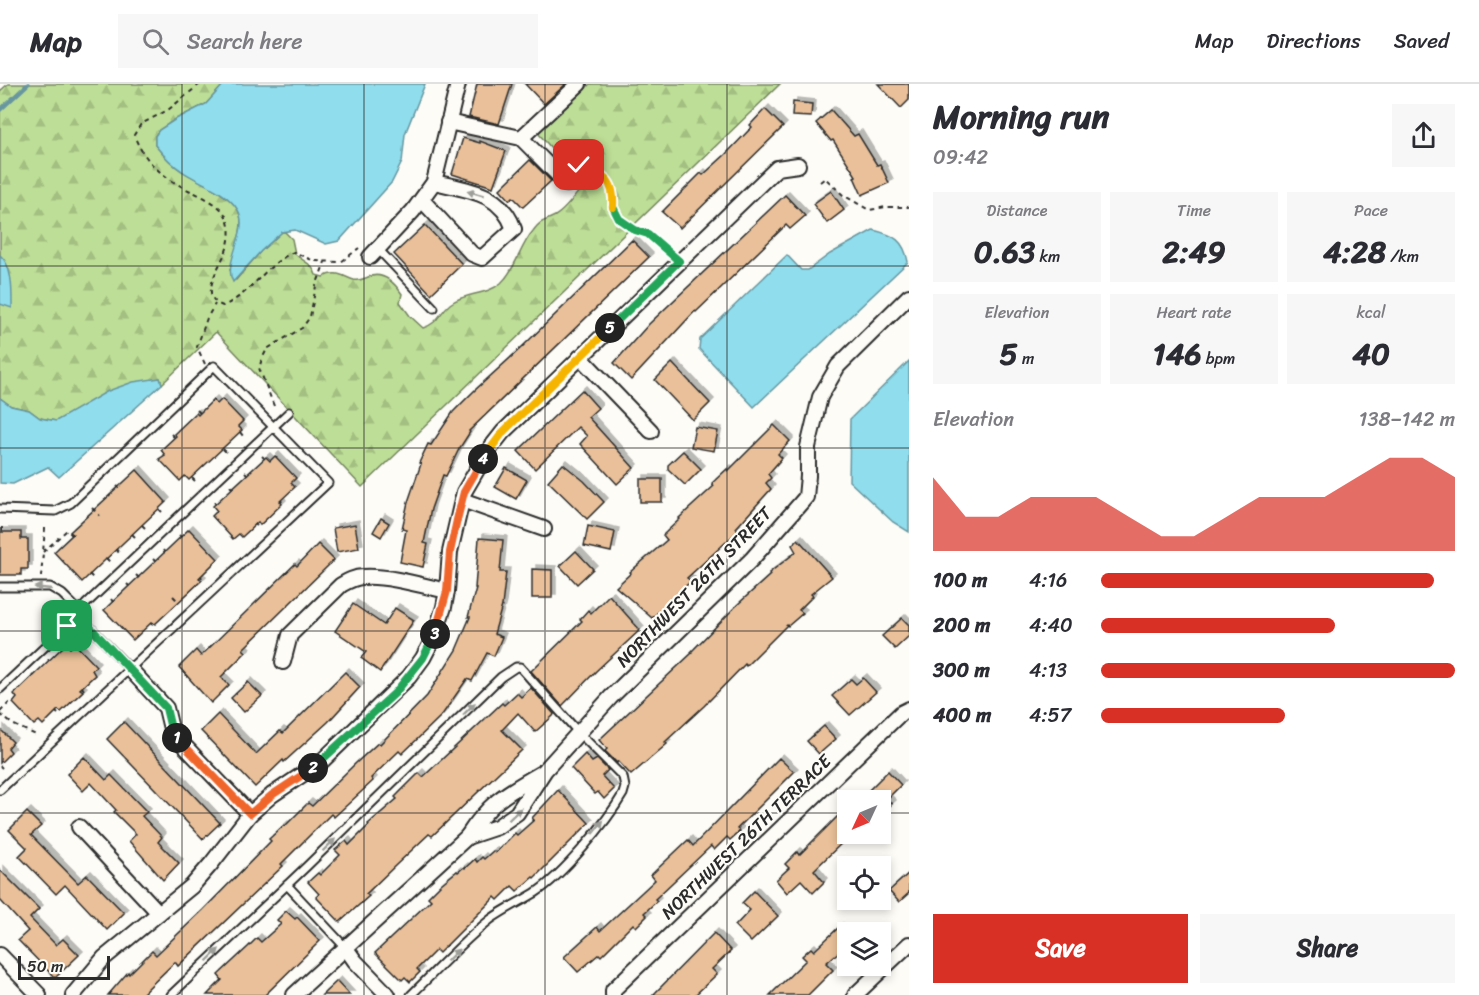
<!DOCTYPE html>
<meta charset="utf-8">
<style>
:root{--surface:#fff;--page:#f7f7f7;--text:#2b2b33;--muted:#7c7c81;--line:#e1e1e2;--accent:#d93025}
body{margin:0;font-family:Sriracha,sans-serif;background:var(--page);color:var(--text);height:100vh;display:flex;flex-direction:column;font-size:22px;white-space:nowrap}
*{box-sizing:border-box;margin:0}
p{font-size:20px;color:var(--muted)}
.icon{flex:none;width:33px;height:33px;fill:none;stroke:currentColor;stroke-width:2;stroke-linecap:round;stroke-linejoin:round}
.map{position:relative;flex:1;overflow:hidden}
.drawer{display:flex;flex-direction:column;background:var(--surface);width:570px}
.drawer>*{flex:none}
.needle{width:39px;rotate:226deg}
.buttons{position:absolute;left:837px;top:706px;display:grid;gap:12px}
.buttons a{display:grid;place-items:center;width:54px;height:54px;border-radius:0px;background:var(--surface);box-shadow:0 3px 9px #0003;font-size:30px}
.scale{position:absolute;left:18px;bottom:15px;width:92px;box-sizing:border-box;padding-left:6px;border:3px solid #2b2b2b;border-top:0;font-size:16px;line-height:21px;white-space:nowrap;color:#2b2b2b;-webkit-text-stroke:4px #fdfcf7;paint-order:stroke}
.pin{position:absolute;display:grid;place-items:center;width:51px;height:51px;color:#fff;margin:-26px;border-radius:12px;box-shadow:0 3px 9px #0006}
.km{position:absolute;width:30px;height:30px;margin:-15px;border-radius:50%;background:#222;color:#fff;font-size:16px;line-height:30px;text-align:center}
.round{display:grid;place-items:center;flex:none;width:63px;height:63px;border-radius:0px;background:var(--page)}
.overview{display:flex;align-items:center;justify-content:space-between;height:102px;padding:0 24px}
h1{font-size:33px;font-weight:700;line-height:45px}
.stats{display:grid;grid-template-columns:repeat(3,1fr);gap:9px;height:102px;padding:6px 24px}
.stats div{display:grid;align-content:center;border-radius:0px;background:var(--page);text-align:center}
.stats b{font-size:30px;font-weight:700}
.stats small{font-size:16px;font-weight:400}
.stats p{font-size:16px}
.chart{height:168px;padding:12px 24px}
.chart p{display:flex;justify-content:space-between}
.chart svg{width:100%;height:108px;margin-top:6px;fill:var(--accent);opacity:.7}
.button{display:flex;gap:12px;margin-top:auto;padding:12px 24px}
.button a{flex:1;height:69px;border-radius:0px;background:var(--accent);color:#fff;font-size:24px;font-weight:700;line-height:69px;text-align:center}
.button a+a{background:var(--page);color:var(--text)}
ul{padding:0 24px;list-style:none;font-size:20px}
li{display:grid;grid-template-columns:96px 72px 1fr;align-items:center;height:45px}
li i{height:15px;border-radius:8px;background:var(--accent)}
header{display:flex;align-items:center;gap:36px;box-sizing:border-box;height:84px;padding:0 30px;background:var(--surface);border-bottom:2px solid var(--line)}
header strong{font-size:28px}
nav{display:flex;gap:33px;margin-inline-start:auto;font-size:21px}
.search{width:420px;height:54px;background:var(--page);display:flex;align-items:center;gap:15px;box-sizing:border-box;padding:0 21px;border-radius:0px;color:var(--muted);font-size:22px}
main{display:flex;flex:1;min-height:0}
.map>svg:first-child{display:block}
</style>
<header>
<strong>Map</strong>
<div class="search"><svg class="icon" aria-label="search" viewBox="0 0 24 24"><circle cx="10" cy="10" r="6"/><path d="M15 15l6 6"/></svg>Search here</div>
<nav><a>Map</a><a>Directions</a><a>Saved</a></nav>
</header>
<main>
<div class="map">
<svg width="909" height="911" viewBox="0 0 909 911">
<defs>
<pattern id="forest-firs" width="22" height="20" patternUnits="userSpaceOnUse" patternTransform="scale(1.5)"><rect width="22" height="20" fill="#bdde96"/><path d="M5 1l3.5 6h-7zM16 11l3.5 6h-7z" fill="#a3bf81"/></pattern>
<filter id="shadow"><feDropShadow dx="4" dy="-4" stdDeviation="0" flood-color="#0004"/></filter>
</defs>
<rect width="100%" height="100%" fill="#fdfcf7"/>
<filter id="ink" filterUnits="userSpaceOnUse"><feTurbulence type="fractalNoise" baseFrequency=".0167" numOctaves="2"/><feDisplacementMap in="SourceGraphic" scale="12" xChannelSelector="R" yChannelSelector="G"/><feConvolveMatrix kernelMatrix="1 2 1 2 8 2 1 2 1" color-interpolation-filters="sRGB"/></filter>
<g filter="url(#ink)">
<!-- forest -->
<path fill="url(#forest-firs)" stroke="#748460" stroke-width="1.5" d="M8,0H224L206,20L176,35L159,46L155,52V61C163,71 171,80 182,87C198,98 235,111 240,131C244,145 234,172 230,186L236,196L261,167L282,148H285L292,155L295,170C304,178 312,179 316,191L323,193C336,186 342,192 354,196C360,197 363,195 368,193C383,187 394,198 402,210L400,218L410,232L423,244C439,239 438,230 450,220C465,208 486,212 501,199C516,185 520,162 533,147C542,135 544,138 555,132C566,126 576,110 584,101L538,49L590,0H780L362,403L216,248L162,300L160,294L146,297L56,337L40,334L29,326L11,322L0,314V7Z"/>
<!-- water -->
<g fill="#8fdded" stroke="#67969f" stroke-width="1.5">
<path d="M224,0H425L405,50L402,78L392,98L339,157L326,160L295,146L282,148L261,167L233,198C222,179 250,147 238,126C227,107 199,99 182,87C171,80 163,71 155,61V52L159,46L176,35L206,20Z"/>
<path d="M873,146C894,151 904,156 908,178L754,323L699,265L700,255L787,171L801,186H808L830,170Z"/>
<path d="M0,171C13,182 12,208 12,224L0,220Z"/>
<path d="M909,277V448L893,438L849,397L850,335Z"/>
<path d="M160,294L162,300L59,393L48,383L13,400L0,399V314L11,322L29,326L40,334L56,337L108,307L133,298Z"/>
</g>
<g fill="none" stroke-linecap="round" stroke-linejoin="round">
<!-- stream -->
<path stroke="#67969f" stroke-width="4" d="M0,26L28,0"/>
</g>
<!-- building -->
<g fill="#e9c099" stroke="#2b2b2b" stroke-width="1.5" filter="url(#shadow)">
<path d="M477,0H512L499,40L469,33Z"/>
<path d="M525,0H566L544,20Z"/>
<path d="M878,0H909V16L901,24Z"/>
<path d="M793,18L812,20L811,33L792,32Z"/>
<path d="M765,25L783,43L680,144L662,128L701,89L703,91L725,71L752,43L750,41Z"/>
<path d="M831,26L854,52L858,50L877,81L880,80L889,99L862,111L854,93L856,92L833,56L831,57L816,39Z"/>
<path d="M463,54L480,59V57L506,67L493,103L452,90Z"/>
<path d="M530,76L551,97L523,123L513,113L510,116L500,105Z"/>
<path d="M831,107L844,126L827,139L813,120Z"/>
<path d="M785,111L805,132L790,145L786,141L696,228L695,227L631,296L614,279L649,240Z"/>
<path d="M425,141L462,180L431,210L394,170Z"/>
<path d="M632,156L649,173L469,347L470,348L459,365L446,392L443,391L431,425L424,459L428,460L423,483L400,478L406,446L402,445L408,418L421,380L419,379L428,360L431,361L453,328L474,307L521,264Z"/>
<path d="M672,279L710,319L693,336L655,296Z"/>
<path d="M582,306L598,324L588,333L634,384L617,400L580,360L587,352L578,343L535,385L518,367Z"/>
<path d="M222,315L243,337L238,342L242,346L189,396L185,392L180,397L159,375L165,371L161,366L176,352L174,350L196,329L198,331L213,316L217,320Z"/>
<path d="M774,341L790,357L778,370L782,374L768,390L771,394L766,399L771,405L736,444L738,447L687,494L691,497L652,534L616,503L631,489L630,488L667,456L663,451L680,435L679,434L714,402L712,399L727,385L728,387Z"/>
<path d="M695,343L718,347L714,367L691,363Z"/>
<path d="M683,367L701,385L685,401L668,385V381Z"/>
<path d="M275,372L296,394L291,399L295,403L280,417L282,420L260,441L258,438L242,453L239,450L233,455L212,432L217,427L213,422L266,373L270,377Z"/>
<path d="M563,380L584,397L604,418L587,435L548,397Z"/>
<path d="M506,384L527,396L516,415L495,403Z"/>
<path d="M137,386L166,418L82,498L54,468L73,450L70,448Z"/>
<rect x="640" y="395" width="22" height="23"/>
<path d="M381,434L389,439L381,453L373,448Z"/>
<path d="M355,440L359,464L337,468L333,444Z"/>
<path d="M588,442L615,448L611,468L584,462Z"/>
<path d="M189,445L218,475L199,494L202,496L155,540L152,538L133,556L104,526Z"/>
<path d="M0,448H21V455H28V485H21V491H0Z"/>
<path d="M479,454L503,456L500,488H506L502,522L494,550L502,553L494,572L487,569L472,597L467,595L442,631L402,670L399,667L371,694L373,697L334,733L331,730L281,780L283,782L178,882L175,878L141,911H108L128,888L129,890L152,867L156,871L203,826L271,757L269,755L284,741L285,742L308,719L312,722L356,679L378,659L380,660L427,612L456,566L470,533H468L476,504H475Z"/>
<path d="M798,455L832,493L811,510L813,512L799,526L803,529L788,542L787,541L746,582L745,580L704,622L665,658L667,660L631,691L618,677L617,679L605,667L607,665L599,656L692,569L691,568L737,521L770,491L769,489L796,468L792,461Z"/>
<path d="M318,460L334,476L243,565L246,568L221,593L229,601L211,619L179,583L196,566L201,572L295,480L297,482Z"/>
<path d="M576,467L593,485L577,500L560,482Z"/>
<path d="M532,485L552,486V514H532Z"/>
<path d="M609,511L640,546L596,587L562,622L531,587L582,537L580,535L588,526L591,529Z"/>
<path d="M353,520L384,541L395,524L414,536L380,588L361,574L366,568L335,547Z"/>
<path d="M902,534L909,541V552L895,565L882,552Z"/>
<path d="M66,560L70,564L75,560L96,582L92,586L95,591L80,605L83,607L61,628L58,626L43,641L39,637L34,641L13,619L17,614L14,610Z"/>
<path d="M345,588L360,603L328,638L284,678L283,676L255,703L201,647L218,630L256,670L280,647L283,649Z"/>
<path d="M863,594L876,608L850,631L832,612L851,595L856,600Z"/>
<path d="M248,598L262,612L244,628L231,614Z"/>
<path d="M531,604L554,630L553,632L535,648L518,629L502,646L522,666L432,752L429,750L397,780L366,810L369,812L340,838L316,813L319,810L308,798L318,789L320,791L340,771L335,766L346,757L349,761L369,741L368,740L397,715L395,713L419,689L423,693L502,619L504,621L517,609L521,613Z"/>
<path d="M124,638L220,739L203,755L107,655Z"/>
<path d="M824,642L836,655L819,670L807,657Z"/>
<path d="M0,645L13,658L8,664L11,668L0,679Z"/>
<path d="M585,670L592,678L597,675L608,686L602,692L614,705L604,715L598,708L595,710L571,684Z"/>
<path d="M84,673L106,696L111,691L147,728L142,732L162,753L158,758L179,779L163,796L129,757L136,750L114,728L116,726L91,699L83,707L67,690Z"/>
<path d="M779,674L794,688L737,745L740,747L730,756L727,753L714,766L711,762L655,815L657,817L644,829L647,832L636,843L633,840L601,872L599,870L578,888L564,873L597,843L600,847L655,796L651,791L688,756L693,762Z"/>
<path d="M888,687L901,701L887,715L892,720L880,731V717H858Z"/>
<path d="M558,706L589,739L534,794L533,793L517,807L512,802L498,816L495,813L439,869L436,866L417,885L420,888L410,898L405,893L402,896L375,869L431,816L428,813L441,800L457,787L458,788L464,783L465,784L475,775L477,778L482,773L484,775L493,767L495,769L515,749L517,751L534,736L532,734Z"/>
<path d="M848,722V753L814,786L824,798L813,809L801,796L787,809L776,796L789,784L785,780L797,768L799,771Z"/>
<path d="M27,728L41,742L31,751L78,799L87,791L124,829L107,846L65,801L56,810L19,772L27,764L9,746Z"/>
<path d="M0,786L39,825L30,834L56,861L63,855L79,871L55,894L18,856L28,847L0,816Z"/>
<path d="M909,789V809L899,818L889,807Z"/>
<path d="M754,807L778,832L751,858L735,842L750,826L742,819Z"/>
<path d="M286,827L295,835L297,833L320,857L265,911H207L222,896L218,891L248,863L257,854L261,858L281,840L277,836Z"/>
<path d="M839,843L848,852V860L826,879L833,886L808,911H770L806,876L802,872L811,864L814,867Z"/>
<path d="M714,849L731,867L712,885L717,890L695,911H653Z"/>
<path d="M337,897L350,911H322Z"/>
</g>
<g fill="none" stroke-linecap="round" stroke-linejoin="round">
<!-- service casing -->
<g stroke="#2b2b2b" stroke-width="11">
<g id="service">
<path d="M378,165L434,224"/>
<path d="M0,425L55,427L71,419L214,282L328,399L0,706"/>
<path d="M0,503H50L62,510L79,527L86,539L130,585"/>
<path d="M0,605L67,542L86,520L289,328"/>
<path d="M287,801L345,863"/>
<path d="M171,911L307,782L501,593L516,583H520L579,649L623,693L625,703L623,710C606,739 563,791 535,809C520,818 505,825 491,835C464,856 436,887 411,911"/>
</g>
</g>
<!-- minor casing -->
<g stroke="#2b2b2b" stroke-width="18">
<g id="minor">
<path d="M448,38L521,54L567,100"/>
<path d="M521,54L579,0"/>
<path d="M422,116L472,170L482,174L514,145C501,108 468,106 434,98"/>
<path d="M370,173L413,127L434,98L458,0"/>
<path d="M580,273L651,347"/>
<path d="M462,416L544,445"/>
<path d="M283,578L290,551L341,501C348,497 355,493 363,493C387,491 424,502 447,507"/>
<path d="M130,585L166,624L172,649L250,730"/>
<path d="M79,743L159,829"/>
<path d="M467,753L497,743L517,729L545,686L611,613L752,475L806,413L808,392V363L820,313L838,282L909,212"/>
<path d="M345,863L355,877L388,911"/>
<path d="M0,871L39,911"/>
<path d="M73,911L104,874L192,802L211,780L250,730L272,711L321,678L409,593L423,574L434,553L444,523L447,507L450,468L464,408L488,367L503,348L777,84L798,81"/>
<path d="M294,911L467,753C491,716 507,709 543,688"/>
<path d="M613,911V906L901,629L909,625"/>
<path d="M855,911L909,860"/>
</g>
</g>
<!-- path -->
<g stroke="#2b2b2b" stroke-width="2" stroke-dasharray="4.5 4.5" stroke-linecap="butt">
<path d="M200,0L168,26L141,40L134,51C142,73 159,90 179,101C194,110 222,118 227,135C231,145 230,157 226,167C220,183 197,213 223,222C253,209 264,181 294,168L314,177L341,178L359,164"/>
<path d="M569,84L579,81C595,87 613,93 614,114C614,122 614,129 619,136C627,145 639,145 649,151C656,155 663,164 670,169"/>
<path d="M820,98L825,94L843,111L869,126L886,123H909"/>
<path d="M205,280L197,263L207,234L215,220"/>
<path d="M274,322L259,284L262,275L267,265L302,244L310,233L316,202L325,178"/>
<path d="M197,326L200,329"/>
<path d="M240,348L243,352"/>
<path d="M171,350L174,353"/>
<path d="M223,365L226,368"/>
<path d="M262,372L264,374"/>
<path d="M245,388L247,390"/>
<path d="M192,394L195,397"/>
<path d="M117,402L119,404"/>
<path d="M230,402L232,404"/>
<path d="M281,416L282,418"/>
<path d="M214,418L216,420"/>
<path d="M92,424L100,432"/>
<path d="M159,425L162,428"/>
<path d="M255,440L257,442"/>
<path d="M142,441L145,444"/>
<path d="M2,443V448"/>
<path d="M132,450L135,453"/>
<path d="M179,451L181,453"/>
<path d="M116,465L119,469"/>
<path d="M163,466L165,469"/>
<path d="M43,468L67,446L72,451"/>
<path d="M106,474L110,478"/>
<path d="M153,475L155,477"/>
<path d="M89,490L93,494"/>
<path d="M136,491L139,494"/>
<path d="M201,492L202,494"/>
<path d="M41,493L45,444"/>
<path d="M127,500L129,502"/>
<path d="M173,512L179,518"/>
<path d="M111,515L113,518"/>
<path d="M151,539L152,541"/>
<path d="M48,575L49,576"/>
<path d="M32,591L33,592"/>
<path d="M82,603L84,606"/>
<path d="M15,607L16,608"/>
<path d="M0,628L9,619L5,616"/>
<path d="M56,628L58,630"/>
<path d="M0,630L12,640L36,651"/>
<path d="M0,682L2,684"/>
</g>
<!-- service -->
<use href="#service" stroke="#fdfcf7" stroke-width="7"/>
<!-- minor -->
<use href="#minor" stroke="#fdfcf7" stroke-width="14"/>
</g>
<!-- one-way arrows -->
<defs><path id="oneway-solid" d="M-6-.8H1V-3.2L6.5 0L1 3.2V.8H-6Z" transform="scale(1.5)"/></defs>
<g fill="#9e9e9b">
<use href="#oneway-solid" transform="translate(475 109) rotate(-164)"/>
<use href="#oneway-solid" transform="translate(43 504) rotate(-174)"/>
<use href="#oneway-solid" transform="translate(469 625) rotate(-45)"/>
<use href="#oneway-solid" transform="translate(515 730) rotate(-44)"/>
<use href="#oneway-solid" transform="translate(598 743) rotate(-51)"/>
<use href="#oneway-solid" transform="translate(329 761) rotate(-44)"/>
<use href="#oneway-solid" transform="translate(213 871) rotate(-44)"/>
<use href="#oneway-solid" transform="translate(453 871) rotate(-44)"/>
</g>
</g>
<g fill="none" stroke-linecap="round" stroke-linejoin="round" filter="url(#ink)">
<!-- split-1 casing -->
<g stroke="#fff" stroke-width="12">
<path id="split-1" d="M67,542L79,527L86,539L166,624L172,649L177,654"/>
</g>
<!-- split-2 casing -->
<g stroke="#fff" stroke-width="12">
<path id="split-2" d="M177,654L250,730L272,711L313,684"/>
</g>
<!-- split-3 casing -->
<g stroke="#fff" stroke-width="12">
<path id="split-3" d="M313,684L395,609L423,574L435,550"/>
</g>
<!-- split-4 casing -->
<g stroke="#fff" stroke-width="12">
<path id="split-4" d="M435,550L447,507L450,468L457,436L464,408L483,375"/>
</g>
<!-- split-5 casing -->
<g stroke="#fff" stroke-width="12">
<path id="split-5" d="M483,375L503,348L610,244"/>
</g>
<!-- split-6 casing -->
<g stroke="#fff" stroke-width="12">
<path id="split-6" d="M610,244L679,177L648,150L635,146L619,135L613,123"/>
</g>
<!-- split-7 casing -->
<g stroke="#fff" stroke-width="12">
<path id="split-7" d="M579,81C602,90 615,94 613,123"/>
</g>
<!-- split-1 -->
<use href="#split-1" stroke="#22a559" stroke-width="8"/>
<!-- split-2 -->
<use href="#split-2" stroke="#f0652b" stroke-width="8"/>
<!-- split-3 -->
<use href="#split-3" stroke="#22a559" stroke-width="8"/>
<!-- split-4 -->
<use href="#split-4" stroke="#f0652b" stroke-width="8"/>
<!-- split-5 -->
<use href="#split-5" stroke="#f5b400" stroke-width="8"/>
<!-- split-6 -->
<use href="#split-6" stroke="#22a559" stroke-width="8"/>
<!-- split-7 -->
<use href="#split-7" stroke="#f5b400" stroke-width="8"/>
</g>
<!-- grid -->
<path fill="none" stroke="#2b2b2b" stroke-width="1.5" stroke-opacity="0.55" d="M182,0V911M364,0V911M545,0V911M727,0V911M0,182H909M0,364H909M0,547H909M0,729H848M880,729H909"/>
<g text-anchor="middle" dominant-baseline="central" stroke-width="4.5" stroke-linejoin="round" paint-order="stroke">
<!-- street labels -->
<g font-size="18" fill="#2b2b2b" stroke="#fdfcf7">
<text transform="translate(694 503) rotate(-46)">NORTHWEST 26TH STREET</text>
<text transform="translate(746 753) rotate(-44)">NORTHWEST 26TH TERRACE</text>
</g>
</g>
</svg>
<div class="buttons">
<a><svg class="needle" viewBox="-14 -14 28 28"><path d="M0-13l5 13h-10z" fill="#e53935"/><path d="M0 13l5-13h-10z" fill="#7c7c81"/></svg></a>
<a><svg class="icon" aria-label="locate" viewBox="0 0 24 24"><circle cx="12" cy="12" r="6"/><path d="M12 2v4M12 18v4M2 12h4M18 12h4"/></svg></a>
<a><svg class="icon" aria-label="layers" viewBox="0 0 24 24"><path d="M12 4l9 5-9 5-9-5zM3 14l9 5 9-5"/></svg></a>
</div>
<div class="scale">50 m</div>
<div class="pin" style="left:67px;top:542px;background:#1e9e55"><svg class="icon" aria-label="arrive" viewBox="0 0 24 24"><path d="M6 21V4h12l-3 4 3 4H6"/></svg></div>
<div class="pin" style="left:579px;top:81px;background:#d93025"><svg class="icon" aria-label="check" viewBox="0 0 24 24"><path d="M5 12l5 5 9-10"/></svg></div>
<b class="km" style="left:177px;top:654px">1</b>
<b class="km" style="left:313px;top:684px">2</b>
<b class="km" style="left:435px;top:550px">3</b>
<b class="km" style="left:483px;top:375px">4</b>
<b class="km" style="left:610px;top:244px">5</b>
</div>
<section class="drawer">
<div class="overview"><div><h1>Morning run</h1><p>09:42</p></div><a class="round"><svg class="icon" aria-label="share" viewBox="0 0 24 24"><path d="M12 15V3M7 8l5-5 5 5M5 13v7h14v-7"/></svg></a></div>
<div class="stats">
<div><p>Distance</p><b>0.63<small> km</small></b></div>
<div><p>Time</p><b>2:49</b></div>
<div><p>Pace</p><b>4:28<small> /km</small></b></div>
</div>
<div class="stats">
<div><p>Elevation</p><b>5<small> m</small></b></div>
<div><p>Heart rate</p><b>146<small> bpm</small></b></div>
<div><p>kcal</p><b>40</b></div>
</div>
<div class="chart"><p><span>Elevation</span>138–142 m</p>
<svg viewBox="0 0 160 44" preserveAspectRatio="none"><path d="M0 44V14L10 30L20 30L30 22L40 22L50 22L60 30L70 38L80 38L90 30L100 22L110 22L120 22L130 14L140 6L150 6L160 14V44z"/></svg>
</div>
<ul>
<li><b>100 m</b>4:16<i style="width:94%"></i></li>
<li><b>200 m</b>4:40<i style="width:66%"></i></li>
<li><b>300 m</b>4:13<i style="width:100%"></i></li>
<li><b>400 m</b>4:57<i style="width:52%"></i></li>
</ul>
<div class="button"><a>Save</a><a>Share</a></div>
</section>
</main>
